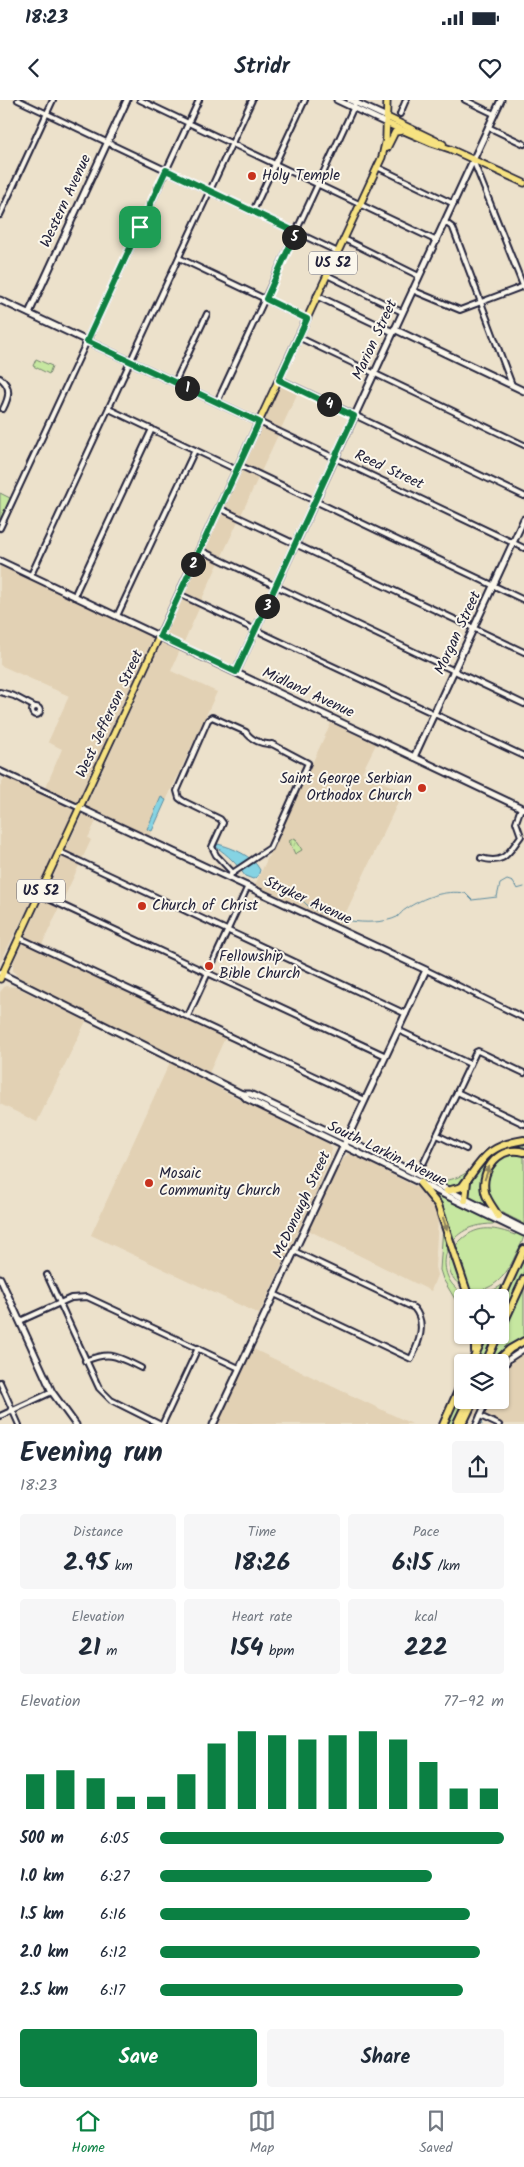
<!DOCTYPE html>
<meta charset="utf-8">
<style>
:root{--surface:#fff;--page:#f6f6f7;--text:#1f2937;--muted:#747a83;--line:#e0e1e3;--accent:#0b8043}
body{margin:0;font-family:Kalam,sans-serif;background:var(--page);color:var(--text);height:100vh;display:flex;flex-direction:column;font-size:19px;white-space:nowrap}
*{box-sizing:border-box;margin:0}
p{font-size:16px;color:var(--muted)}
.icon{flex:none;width:28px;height:28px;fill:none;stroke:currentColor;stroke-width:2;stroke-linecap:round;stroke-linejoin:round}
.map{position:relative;height:1324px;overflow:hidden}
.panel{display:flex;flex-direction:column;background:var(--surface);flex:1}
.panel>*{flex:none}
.tools{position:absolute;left:454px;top:1189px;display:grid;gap:10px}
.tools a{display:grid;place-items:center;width:55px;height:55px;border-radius:5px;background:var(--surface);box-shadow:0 1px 4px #0004;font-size:25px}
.pin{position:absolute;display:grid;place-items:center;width:42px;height:42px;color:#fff;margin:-21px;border-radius:10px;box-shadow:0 2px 8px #0006}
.km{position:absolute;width:25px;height:25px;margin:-12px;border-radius:50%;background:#222;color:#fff;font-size:14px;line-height:25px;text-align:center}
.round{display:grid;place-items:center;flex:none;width:52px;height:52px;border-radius:5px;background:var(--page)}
.headline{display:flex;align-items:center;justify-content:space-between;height:85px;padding:0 20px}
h1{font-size:28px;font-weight:700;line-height:38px}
.figures{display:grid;grid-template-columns:repeat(3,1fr);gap:8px;height:85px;padding:5px 20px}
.figures div{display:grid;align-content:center;border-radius:5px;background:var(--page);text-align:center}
.figures b{font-size:25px;font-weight:700}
.figures small{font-size:14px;font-weight:400}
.figures p{font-size:14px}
.chart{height:140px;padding:10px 20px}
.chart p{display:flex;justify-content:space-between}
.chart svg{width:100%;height:90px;margin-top:5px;stroke:var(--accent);stroke-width:6}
.cta{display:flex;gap:10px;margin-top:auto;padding:10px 20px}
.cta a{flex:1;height:58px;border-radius:5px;background:var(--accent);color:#fff;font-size:20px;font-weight:700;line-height:58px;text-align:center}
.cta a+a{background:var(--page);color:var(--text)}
ul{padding:0 20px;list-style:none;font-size:16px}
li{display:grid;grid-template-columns:80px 60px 1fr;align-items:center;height:38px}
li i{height:12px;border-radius:6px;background:var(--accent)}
.status{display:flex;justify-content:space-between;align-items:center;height:35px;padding:0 25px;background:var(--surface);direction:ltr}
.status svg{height:14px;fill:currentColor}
header{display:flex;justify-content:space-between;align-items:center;height:65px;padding:0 20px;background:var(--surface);font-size:22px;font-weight:700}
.tab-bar{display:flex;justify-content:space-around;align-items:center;height:70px;border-top:1px solid var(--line);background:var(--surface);font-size:14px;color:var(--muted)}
.tab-bar a{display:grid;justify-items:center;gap:2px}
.tab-bar .selected{color:var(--accent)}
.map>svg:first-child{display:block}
</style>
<div class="status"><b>18:23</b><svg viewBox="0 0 49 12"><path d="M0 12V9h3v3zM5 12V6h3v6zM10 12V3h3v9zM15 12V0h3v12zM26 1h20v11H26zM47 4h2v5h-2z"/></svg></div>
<header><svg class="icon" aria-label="back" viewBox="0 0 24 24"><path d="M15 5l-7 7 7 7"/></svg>Stridr<svg class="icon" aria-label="heart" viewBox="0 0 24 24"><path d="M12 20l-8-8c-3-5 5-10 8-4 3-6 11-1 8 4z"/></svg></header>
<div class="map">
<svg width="524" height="1325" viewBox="0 0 524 1325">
<defs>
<pattern id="park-tufts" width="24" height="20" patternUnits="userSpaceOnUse" patternTransform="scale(1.25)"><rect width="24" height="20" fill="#c6e7a0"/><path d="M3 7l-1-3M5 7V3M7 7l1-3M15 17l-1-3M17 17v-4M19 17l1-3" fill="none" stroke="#aac68b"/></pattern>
</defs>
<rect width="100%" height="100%" fill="#ece1cb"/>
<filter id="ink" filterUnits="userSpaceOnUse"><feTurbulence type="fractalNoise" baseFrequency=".02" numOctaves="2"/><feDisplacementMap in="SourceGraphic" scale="10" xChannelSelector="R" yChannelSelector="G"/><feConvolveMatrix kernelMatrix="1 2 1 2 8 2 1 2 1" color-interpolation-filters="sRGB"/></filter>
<g filter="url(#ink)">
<!-- built -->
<g fill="#e2d1b4">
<path d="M280,284L298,292L201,501L202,502L183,544L166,536L165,534Z"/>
<path d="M0,465L153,538L77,703L45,689L62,649L48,642L69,596L0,565Z"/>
<path d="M164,542L180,550L171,571L217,592L149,737L87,708L86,706L161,544Z"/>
<path d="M331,623L376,644L362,672L403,692L339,827L254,787Z"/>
<path d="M5,676L74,710L33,798L0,863V687Z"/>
<path d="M85,714L97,719L88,738L91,740L39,851L225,938L209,973L20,879L13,871V863L39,807L82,715Z"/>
<path d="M5,886L16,887L86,921L37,1022L0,1004V892Z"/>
<path d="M170,962L231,995L288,1022L329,1044L332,1049L320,1084L259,1214L91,1135Z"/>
<path d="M348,1054H351L418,1088L425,1092L435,1106L438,1120L435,1167L437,1175L431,1191L308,1130L340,1063Z"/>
<path d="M524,1245V1324H493L470,1314L477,1300H500V1262L514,1250Z"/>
<path d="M253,1249L412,1324H217Z"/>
</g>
<!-- grass -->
<g fill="#c6e7a0" stroke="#74846e">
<path d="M36,259L52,266L49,274L33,266Z"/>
<path d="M0,393L12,399L0,423Z"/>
<path d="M524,1042V1050L512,1049L485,1071L490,1108L435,1081C469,1081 471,1064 497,1050C505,1045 516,1044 524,1042Z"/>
<path d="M511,1053L524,1054C524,1074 524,1093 524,1112C524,1119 524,1128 524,1135C523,1142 518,1150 515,1156C485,1225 422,1174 462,1139C479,1124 496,1128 515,1135L521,1122C511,1117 501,1113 494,1105C479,1086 490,1061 511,1053Z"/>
<path d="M434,1094L498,1124C415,1121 440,1227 502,1185L497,1197L462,1198V1211L443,1179L440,1170L443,1126Z"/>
<path d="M524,1155V1174L500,1225V1207Z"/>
<path d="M524,1188V1239L494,1262H490Z"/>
<path d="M487,1235H495L483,1262H474Z"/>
<path d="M462,1288V1300H465L454,1324L446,1325Z"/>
</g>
<!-- park -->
<path fill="url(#park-tufts)" stroke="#74846e" d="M295,738L302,750L295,754L289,741Z"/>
<!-- water -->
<g fill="#85d3e3" stroke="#5d8ca0">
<path d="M161,697L166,700L152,731L147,729Z"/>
<path d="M218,744C233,748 253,756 260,770L258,776L253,779L245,776C237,764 228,755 216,747Z"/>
</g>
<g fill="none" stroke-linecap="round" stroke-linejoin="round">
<!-- stream -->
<g stroke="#5d8ca0" stroke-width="1">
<path d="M267,779L298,796L307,805L325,815L336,814L340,821L347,819"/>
<path d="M351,821C364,823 385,823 397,817C400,815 402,811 406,809C424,797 444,790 465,793L472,800L497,797L500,784L507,780L513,782L517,789L524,787"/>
<path d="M481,1322L482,1325"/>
</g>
<!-- street casing -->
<g stroke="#22223b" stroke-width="8">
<g id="street">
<path d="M18,0L338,152"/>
<path d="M140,0L437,141"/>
<path d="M465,0L494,14"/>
<path d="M400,14L406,0"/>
<path d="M488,27L524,44"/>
<path d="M473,60L524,188"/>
<path d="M377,67L454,104"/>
<path d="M253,111L305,0"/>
<path d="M0,115L53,0"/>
<path d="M445,122L453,128L512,285"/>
<path d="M344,139L419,176"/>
<path d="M179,158L307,219"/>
<path d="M327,175L402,212"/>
<path d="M412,190L460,210L524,186"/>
<path d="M298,237L524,345"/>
<path d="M0,278C12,287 9,297 3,309"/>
<path d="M279,279L524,396"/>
<path d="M175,282L207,214"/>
<path d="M217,302L357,0"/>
<path d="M109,309L237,370"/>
<path d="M259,322L524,448"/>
<path d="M239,365L524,500"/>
<path d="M219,408L524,552"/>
<path d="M0,428L199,0"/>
<path d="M200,450L524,604"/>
<path d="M31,475L252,0"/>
<path d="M179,494L524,656"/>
<path d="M75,497L76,492L152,329"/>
<path d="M117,516L195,350"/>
<path d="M0,592L14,596L35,607"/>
<circle cx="36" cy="611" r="4"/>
<path d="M0,671L80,708"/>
<path d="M60,752L406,914"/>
<path d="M481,758C505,765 508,753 521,736L516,722L521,708"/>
<path d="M230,778L231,774L270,748L308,663L272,644C263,645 251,640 246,632L212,617L208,620L177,691L179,698L183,701L220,719L223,723L212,747L216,755L233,773"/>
<path d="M40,795L386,956"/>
<path d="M20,838L365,1000"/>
<path d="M426,870L524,918"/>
<path d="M188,916L248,786"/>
<path d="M398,930L470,964"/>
<path d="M457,992L524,1024"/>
<path d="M437,1035L466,1049"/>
<path d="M424,1062L476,952L478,951L524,973"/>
<path d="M47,1175L99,1288L111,1300L161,1325"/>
<path d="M274,1194L411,1259C419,1243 427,1223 414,1208L294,1151"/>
<path d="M20,1221L71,1198L87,1197L239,1268"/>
<path d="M85,1261C111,1250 118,1257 141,1268"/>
<path d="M500,1273L509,1259L524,1249"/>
<path d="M0,1282L19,1325"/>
<path d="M0,1316L52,1292"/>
<path d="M480,1316L499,1325"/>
<path d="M162,1325L198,1248"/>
<path d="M476,1325L487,1300"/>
</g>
</g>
<!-- secondary casing -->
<g stroke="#22223b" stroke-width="9">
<g id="secondary">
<path d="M337,0L386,23"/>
<path d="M350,0L387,17"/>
<path d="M317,196L393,232"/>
<path d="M0,200L259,322"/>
<path d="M29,213L127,0"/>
<path d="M394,229L524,291"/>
<path d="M0,461L524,709"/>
<path d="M236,572L501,0"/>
<path d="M414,657L524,419"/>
<path d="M80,708L426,870L213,1325"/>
<path d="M0,873L242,994L247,999L524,1133"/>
<path d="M242,994H250L385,1058L524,1129"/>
<path d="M0,1178L52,1292L76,1325"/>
</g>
</g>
<!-- primary casing -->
<g stroke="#22223b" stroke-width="9">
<g id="primary">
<path d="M387,17L443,44"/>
<path d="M386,23L432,43L450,49L524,83"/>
<path d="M387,48L395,32L402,31"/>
<path d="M0,879L382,57L386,39L387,0"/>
</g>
</g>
<!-- highway casing -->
<g stroke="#22223b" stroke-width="10">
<g id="highway">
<path d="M420,1083L438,1105L469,1198"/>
<path d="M447,1091L462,1087C483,1059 486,1046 524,1040"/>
<path d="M465,1100L467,1081"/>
<path d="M498,1116C494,1108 487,1101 485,1092C480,1069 500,1045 524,1052"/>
<path d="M500,1201L524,1149"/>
<path d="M500,1231L524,1179"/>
<path d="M475,1251V1235"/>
<path d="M472,1262L484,1235"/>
<path d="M486,1262L498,1235"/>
<path d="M496,1262L510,1249L524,1241"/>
<path d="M457,1323L468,1300"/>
<path d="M443,1325L462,1282"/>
<path d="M458,1325L465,1319L474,1300"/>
</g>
</g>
<!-- street -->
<use href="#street" stroke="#fbf7ec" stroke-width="4"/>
<!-- secondary -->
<use href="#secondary" stroke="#fbf7ec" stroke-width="5"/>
<!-- primary -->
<use href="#primary" stroke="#f6e281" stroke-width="5.5"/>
<!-- highway -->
<use href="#highway" stroke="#f6e281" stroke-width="6"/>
</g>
<!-- one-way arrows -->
<defs><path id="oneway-solid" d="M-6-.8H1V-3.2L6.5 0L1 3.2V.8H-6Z" transform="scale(1.25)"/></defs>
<g fill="#8c825e">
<use href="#oneway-solid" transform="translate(487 1073) rotate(-70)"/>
<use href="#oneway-solid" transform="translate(445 1124) rotate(72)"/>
</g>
</g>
<g fill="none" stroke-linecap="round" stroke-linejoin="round" filter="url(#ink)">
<!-- route casing -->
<g stroke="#fff" stroke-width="10">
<path id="route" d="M166,70L296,132L266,199L307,219L279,280L354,316L236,572L160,536L259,322L87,241Z"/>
</g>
<!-- route -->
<use href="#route" stroke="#0b8043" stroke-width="6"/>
</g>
<!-- markers -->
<g fill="#c8321e" stroke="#fbf7ec" stroke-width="2">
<circle cx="252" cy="76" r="5"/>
<circle cx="422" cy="688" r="5"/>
<circle cx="142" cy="806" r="5"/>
<circle cx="209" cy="866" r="5"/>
<circle cx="149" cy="1083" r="5"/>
</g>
<g text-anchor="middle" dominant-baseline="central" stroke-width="4" stroke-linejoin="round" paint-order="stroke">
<!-- shield labels -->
<g fill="#fbf7ec" stroke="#636270" stroke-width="1">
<rect x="309" y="151.5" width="48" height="23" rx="4"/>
<rect x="17" y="779.5" width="48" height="23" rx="4"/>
</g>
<g font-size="14" font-weight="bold" fill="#22223b">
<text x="333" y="163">US 52</text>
<text x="41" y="791">US 52</text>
</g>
<!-- poi labels -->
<g font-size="15" fill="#22223b" stroke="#fbf7ec" text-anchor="start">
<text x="262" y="76">Holy Temple</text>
<text x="412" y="679" text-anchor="end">Saint George Serbian<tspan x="412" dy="17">Orthodox Church</tspan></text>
<text x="152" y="806">Church of Christ</text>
<text x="219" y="857">Fellowship<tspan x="219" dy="17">Bible Church</tspan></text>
<text x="159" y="1074">Mosaic<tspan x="159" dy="17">Community Church</tspan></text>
</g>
<!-- street labels -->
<g font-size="15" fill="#22223b" stroke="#fbf7ec">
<text transform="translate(66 101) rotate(-65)">Western Avenue</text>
<text transform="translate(375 240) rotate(-65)">Marion Street</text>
<text transform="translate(389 370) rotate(25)">Reed Street</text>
<text transform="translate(458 533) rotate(-65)">Morgan Street</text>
<text transform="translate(308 593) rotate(25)">Midland Avenue</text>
<text transform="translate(110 614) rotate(-65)">West Jefferson Street</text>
<text transform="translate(308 801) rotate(25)">Stryker Avenue</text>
<text transform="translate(387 1054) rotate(26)">South Larkin Avenue</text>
<text transform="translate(302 1105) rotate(-65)">McDonough Street</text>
</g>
</g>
</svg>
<div class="tools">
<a><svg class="icon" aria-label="locate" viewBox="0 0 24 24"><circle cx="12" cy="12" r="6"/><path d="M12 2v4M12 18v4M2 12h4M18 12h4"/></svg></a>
<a><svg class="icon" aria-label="layers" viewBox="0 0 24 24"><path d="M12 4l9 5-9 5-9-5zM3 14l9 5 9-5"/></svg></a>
</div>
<div class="pin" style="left:140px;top:127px;background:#1e9e55"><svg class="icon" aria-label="arrive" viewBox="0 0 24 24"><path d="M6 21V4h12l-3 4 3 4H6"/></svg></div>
<b class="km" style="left:187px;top:288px">1</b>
<b class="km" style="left:193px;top:464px">2</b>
<b class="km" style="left:267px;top:506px">3</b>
<b class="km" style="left:329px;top:304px">4</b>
<b class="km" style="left:294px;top:137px">5</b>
</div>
<section class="panel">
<div class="headline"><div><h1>Evening run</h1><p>18:23</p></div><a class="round"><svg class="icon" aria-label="share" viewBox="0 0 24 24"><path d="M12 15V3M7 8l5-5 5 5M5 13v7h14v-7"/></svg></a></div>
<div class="figures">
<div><p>Distance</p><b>2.95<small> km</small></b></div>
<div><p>Time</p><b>18:26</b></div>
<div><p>Pace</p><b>6:15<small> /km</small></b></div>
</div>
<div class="figures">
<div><p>Elevation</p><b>21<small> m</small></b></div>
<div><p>Heart rate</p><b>154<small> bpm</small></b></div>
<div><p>kcal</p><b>222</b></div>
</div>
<div class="chart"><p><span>Elevation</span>77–92 m</p>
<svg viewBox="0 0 160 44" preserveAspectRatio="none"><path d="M5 44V27M15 44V25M25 44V29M35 44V38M45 44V38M55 44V27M65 44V12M75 44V6M85 44V8M95 44V10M105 44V8M115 44V6M125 44V10M135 44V21M145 44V34M155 44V34"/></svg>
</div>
<ul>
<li><b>500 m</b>6:05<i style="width:100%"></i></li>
<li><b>1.0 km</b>6:27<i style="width:79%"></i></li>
<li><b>1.5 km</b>6:16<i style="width:90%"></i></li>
<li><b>2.0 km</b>6:12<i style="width:93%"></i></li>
<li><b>2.5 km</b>6:17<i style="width:88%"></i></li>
</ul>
<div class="cta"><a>Save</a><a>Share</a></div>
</section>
<nav class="tab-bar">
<a class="selected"><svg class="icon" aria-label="home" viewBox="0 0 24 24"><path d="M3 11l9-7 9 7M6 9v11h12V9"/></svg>Home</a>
<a><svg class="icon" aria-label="map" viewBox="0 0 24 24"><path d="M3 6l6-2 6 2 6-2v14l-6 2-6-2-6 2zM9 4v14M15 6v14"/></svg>Map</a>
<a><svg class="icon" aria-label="saved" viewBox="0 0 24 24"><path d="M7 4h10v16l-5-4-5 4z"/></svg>Saved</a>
</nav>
